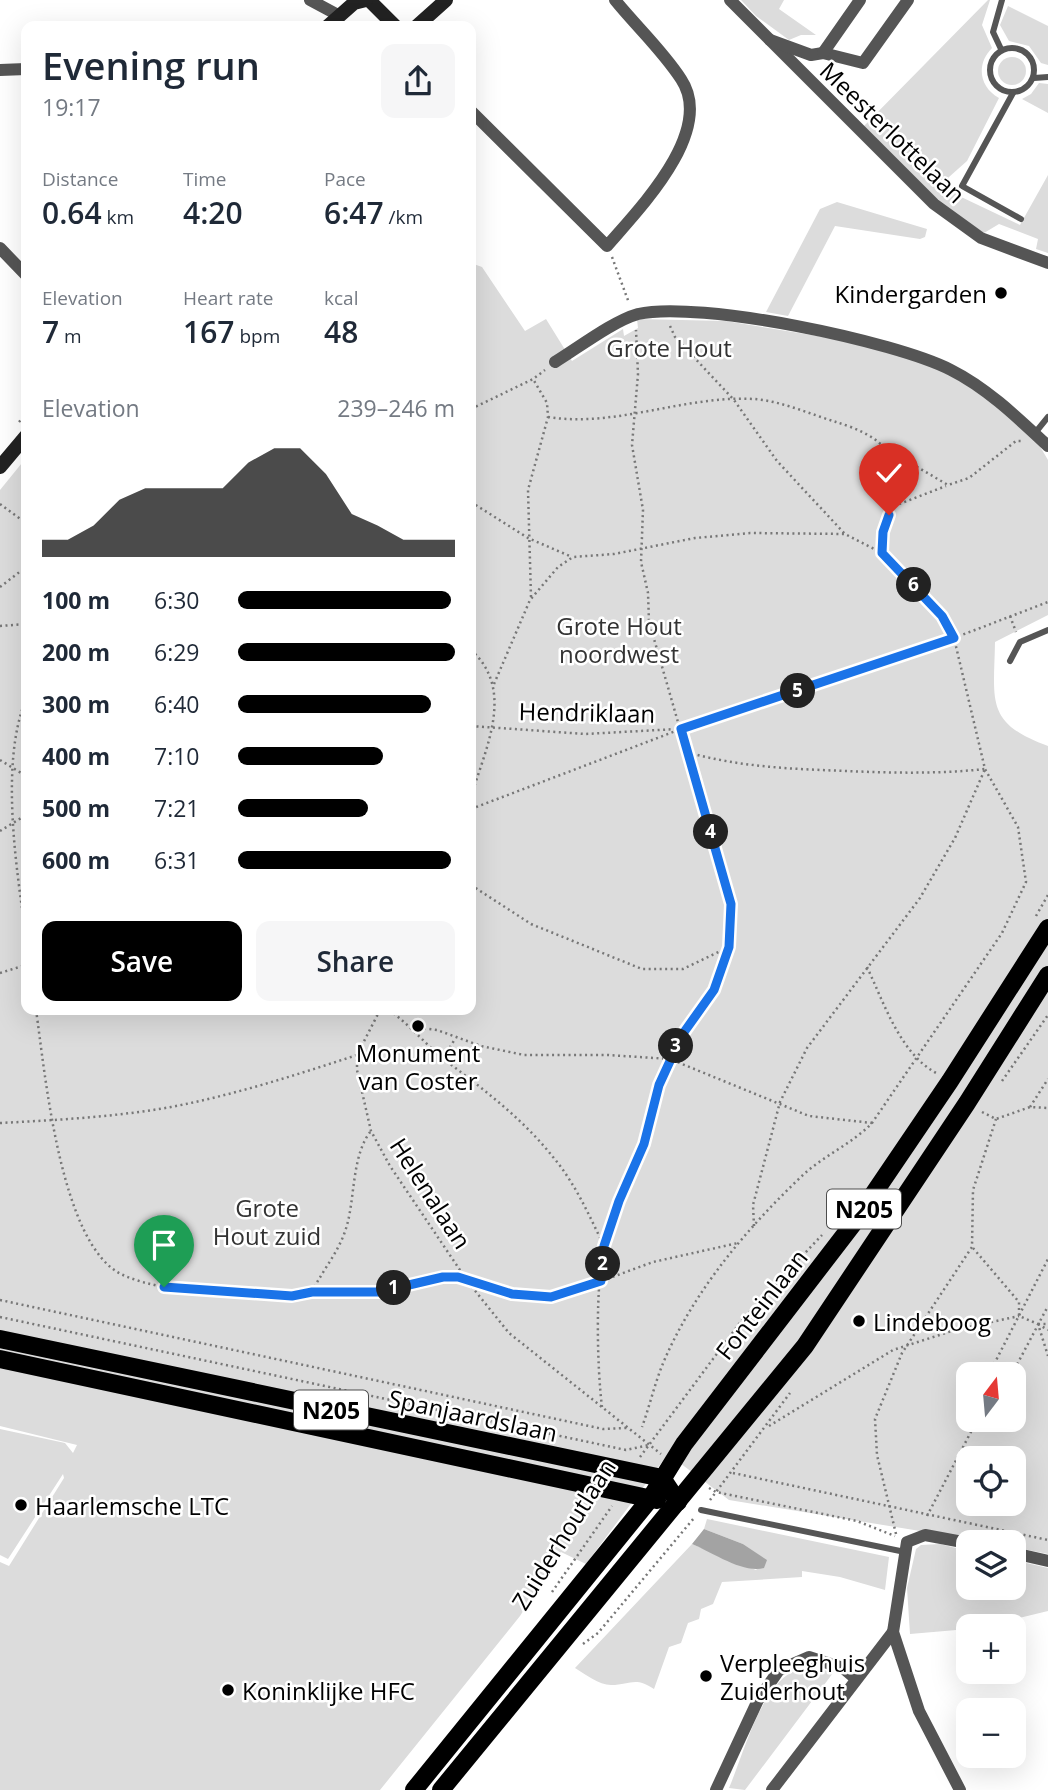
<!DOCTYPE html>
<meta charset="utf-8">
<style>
:root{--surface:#fff;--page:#f6f6f7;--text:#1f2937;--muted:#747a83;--accent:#000}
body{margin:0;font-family:"Open Sans",sans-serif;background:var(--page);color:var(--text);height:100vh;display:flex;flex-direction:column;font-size:26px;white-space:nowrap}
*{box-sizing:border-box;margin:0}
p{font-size:23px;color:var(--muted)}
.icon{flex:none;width:38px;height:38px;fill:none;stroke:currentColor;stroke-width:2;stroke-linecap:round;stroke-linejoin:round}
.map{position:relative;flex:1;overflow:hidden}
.sheet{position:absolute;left:21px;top:21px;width:455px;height:994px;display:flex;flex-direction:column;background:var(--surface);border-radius:14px;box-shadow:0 7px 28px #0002}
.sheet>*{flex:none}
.needle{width:46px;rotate:16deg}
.fabs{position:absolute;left:956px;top:1362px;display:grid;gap:14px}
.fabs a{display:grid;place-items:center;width:70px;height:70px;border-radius:14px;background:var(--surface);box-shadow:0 7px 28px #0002;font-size:35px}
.pin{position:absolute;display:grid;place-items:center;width:60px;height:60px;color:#fff;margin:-72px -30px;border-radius:50% 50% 50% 0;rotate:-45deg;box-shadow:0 0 7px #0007}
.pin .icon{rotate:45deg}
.km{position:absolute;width:35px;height:35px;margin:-18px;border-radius:50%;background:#222;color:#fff;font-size:19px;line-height:35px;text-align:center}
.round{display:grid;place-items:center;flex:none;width:74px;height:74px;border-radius:14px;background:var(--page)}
.summary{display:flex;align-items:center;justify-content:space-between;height:119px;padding:0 21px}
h1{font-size:38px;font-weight:600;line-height:52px}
.metrics{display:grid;grid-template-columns:repeat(3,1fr);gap:10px;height:119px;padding:7px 21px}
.metrics div{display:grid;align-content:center}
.metrics b{font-size:30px;font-weight:600}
.metrics small{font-size:19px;font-weight:400}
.metrics p{font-size:19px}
.chart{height:196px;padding:14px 21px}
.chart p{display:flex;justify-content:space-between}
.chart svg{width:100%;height:126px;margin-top:7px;fill:var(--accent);opacity:.7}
.button{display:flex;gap:14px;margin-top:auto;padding:14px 21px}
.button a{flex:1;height:80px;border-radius:14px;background:var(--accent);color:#fff;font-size:28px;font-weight:600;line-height:80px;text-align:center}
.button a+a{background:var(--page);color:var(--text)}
ul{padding:0 21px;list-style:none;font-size:23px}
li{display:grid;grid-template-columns:112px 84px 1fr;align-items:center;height:52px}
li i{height:18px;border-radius:9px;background:var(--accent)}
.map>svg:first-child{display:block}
</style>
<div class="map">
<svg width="1048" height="1790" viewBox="0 0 1048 1790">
<rect width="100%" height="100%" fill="#fff"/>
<!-- green -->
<g fill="#dcdcdc" fill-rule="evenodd">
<path d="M741,0H784L779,9L816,35H801L789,40L756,16Z"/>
<path d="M988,0H990L982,25L992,48C976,64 979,87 999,98L967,161L949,177V185L957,195L1020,225L1048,175V253L1036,249L1038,239L999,224L984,233L936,201L863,127Z"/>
<path d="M1008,6L1048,26V65L1041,63L1029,46L1009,41L1000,25Z"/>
<circle cx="1012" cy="71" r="14"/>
<path d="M1039,83L1048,84V113L1022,99L1031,94Z"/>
<path d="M837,202L927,229L925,237L920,239L835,226L788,316L766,312L820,209Z"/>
<path d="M471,263L482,267L525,331L546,319L572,361L623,329L624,336L638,328L637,319L726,321L836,339L860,343L966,377L1035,438L1048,460V615L995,642C994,701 985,723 1048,746V1554L1013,1547V1542H988L729,1500L668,1454L586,1564L561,1552L520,1616L380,1790H0V1562L9,1566L64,1478L63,1474L8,1559L0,1555V1429L65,1443L73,1453L77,1445L0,1426V490L26,458V1010H471ZM968,1374H1013V1419H968ZM968,1458H1013V1503H968Z"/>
<path d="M707,1519L889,1557L885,1590L840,1577L802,1571V1577L722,1582L713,1604L701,1609L699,1619L688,1623L681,1643L669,1647L654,1689C635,1676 630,1685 611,1685C599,1685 585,1674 575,1668L692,1544L756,1570L766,1560L743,1544L704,1529Z"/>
<path d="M940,1544L968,1551V1587H1013V1560L1048,1568V1611L986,1626H968V1629L910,1634L907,1588L916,1549L921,1545Z"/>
<path d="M799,1669H821L833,1673L745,1790L729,1788C744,1753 762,1680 799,1669Z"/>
</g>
<!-- water -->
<path fill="#a3a3a3" d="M704,1529L743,1544L767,1560L764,1568C743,1574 712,1552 692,1544Z"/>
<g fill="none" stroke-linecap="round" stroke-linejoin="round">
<!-- path -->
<g stroke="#777" stroke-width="2.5" stroke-dasharray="2 3.5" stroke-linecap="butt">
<path d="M612,257L629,303"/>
<path d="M670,326L675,337L734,400L777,461L845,534"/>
<path d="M471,409L533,379L545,370"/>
<path d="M548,417C616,428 685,395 754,399C781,401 810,414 836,422C856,428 884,439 891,459C902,492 884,521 882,553"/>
<path d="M19,422L26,414"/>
<path d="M888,450L948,485L969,478L1016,441H1021"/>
<path d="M471,502L528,538L572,557"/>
<path d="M0,504L26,523"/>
<path d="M894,506L946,486"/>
<path d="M0,587L26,567"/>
<path d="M531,597L528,490L548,417L547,403L533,379"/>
<path d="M1010,616L1016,632"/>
<path d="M0,626L26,624"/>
<path d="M471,650C516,690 485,749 471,797"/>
<path d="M494,684L530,600L558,567L573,557L614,554L695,538L750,533L845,534L882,553L941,616L954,638L985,769L1018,827L1026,882L1002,933L872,1123C853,1143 825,1155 804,1174C748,1227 695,1289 664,1361C655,1382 650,1405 642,1427"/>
<path d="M26,699C0,762 16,867 26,936"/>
<path d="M471,726L585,734L677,729"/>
<path d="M687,752C738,767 792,769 846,771C893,773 939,774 985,769"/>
<path d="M0,760L26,776"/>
<path d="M471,809L681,729L954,638L1048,602"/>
<path d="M0,831L26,815"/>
<path d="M471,885L531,924L642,969H683L729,947"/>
<path d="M1036,916L1048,895"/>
<path d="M867,967C884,1003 900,1053 936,1073"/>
<path d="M0,973L26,965"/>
<path d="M36,1010C45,1071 60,1247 123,1275C170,1296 241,1292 292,1296L312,1292L379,1291L443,1277H458L512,1295L551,1296L569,1293L653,1262L738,1243"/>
<path d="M380,1010L357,1055V1070L371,1131L390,1166L468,1282L509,1333L661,1454"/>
<path d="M389,1010C410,1025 425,1044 445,1060C483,1089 522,1118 553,1157C575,1183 589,1215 604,1246"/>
<path d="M413,1027L437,1030L481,1046L524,1055H608L670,1059L809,1116L872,1123"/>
<path d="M444,1057L455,1039"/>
<path d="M1002,1081L1048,1015"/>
<path d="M1030,1107L1048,1079"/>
<path d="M982,1112L996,1119L1030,1107L1048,1108"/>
<path d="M0,1123C57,1120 115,1117 171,1107C234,1095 296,1075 357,1055"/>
<path d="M754,1226L753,1205L780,1102L807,1048L920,898L955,838L985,769"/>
<path d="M973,1248L1019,1302V1316L1038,1324L1048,1356"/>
<path d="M312,1292C323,1269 340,1251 347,1225C355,1197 352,1154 371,1131"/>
<path d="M0,1300L603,1429L627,1428"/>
<path d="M0,1317L626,1450L649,1445"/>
<path d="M1038,1324L1048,1330"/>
<path d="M1038,1324H1048"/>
<path d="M989,1374L1048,1259"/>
<path d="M1012,1374L1048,1306"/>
<path d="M602,1407C597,1367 595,1282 605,1244C613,1209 632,1179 644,1146C654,1117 657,1088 669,1060C688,1019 723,989 729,943C736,888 711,837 696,784C680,730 665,676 649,622L648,593L641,562L643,510L632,445L638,374L636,330"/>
<path d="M769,1426L893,1350L955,1330L1019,1316"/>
<path d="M974,1426L986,1425L988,1419"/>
<path d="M640,1457L742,1320L822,1235"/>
<path d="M733,1473L1048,1540"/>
<path d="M709,1488L716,1492L857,1521L895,1536"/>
<path d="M710,1500L790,1393"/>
<path d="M927,1516L974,1426L970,1419"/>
<path d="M896,1534L877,1455L875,1419L902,1353L972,1247L973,1190L996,1119"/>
<path d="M552,1592L612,1506"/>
<path d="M583,1644L598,1633L694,1518"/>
</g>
<!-- lane -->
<g stroke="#555" stroke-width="6">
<circle cx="1012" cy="70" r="22"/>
<path d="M1001,49L993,32L1002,0"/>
<path d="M1034,78L1048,77"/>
<path d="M1013,93L962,186L1021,219"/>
<path d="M1035,433L1048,417"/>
<path d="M1010,661L1020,642L1048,630"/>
<path d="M701,1510L905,1552"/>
</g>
<!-- street -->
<g stroke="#555" stroke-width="12">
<path d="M310,0L338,15"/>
<path d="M730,0L934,204L981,238L1048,263"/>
<path d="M770,40L811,55L823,53L863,63L908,0"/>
<path d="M823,53L860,0"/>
<path d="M0,70L26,69"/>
<path d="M471,111L607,246C639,209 716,131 681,79C663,51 636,26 615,0"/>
<path d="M0,248L26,275"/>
<path d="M555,362C578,348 613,321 638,314C698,300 895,341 951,370C987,388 1019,419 1048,446"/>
<path d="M1013,1553L1048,1561"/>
<path d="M716,1790L758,1700L779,1670L809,1657L843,1668L856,1679"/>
<path d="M772,1790L893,1632"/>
<path d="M960,1790L919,1711L893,1632L907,1542L925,1535L968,1543"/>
</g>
<!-- secondary -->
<g stroke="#222" stroke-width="14">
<path d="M369,0L395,26"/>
<path d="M328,26L354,3L366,0"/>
<path d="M417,26L446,0"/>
<path d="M0,467L26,436"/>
</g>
<!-- primary -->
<g stroke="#000" stroke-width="18">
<path d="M0,1339L662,1478L678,1502"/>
<path d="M0,1359L657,1500"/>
<path d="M414,1790L650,1499L684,1444L853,1224L950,1081L1048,928"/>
<path d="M441,1790L805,1346L967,1103L1048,975"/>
</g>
</g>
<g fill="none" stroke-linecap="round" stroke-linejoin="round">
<!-- route casing -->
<g stroke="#fff" stroke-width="14">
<path id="route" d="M164,1287L292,1296L312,1292H379L443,1277H458L512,1294L551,1297L601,1281L604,1246L619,1201L644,1144L659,1085L682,1035L714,990L729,947L731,904L681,729L954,638L942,616L882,553L883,532L889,515"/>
</g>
<!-- route -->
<use href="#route" stroke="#1a73e8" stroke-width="9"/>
</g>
<!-- markers -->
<g fill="#000" stroke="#fff" stroke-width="2.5">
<circle cx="1001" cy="293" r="7"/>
<circle cx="418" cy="1026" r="7"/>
<circle cx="859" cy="1321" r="7"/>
<circle cx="21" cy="1505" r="7"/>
<circle cx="706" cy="1676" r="7"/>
<circle cx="228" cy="1690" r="7"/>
</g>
<g text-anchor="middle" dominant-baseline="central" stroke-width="5" stroke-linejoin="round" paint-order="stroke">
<!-- shield labels -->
<g fill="#fff" stroke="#4c4c4c" stroke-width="2">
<rect x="827" y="1189.5" width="74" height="39" rx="5"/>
<rect x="294" y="1390.5" width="74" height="39" rx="5"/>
</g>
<g font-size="23" font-weight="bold" fill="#000">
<text x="864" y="1209">N205</text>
<text x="331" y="1410">N205</text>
</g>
<!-- street labels -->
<g font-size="24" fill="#000" stroke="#fff">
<text transform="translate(893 132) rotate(44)">Meesterlottelaan</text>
<text transform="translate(587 712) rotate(1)">Hendriklaan</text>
<text transform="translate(431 1193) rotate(57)">Helenalaan</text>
<text transform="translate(761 1304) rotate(-52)">Fonteinlaan</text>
<text transform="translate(473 1415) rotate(12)">Spanjaardslaan</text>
<text transform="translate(563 1534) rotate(-58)">Zuiderhoutlaan</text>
</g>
<!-- poi labels -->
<g font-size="24" fill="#000" stroke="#fff" text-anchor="start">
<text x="987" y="293" text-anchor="end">Kindergarden</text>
<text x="418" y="1052" text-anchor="middle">Monument<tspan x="418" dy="28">van Coster</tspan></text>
<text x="873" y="1321">Lindeboog</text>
<text x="35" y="1505">Haarlemsche LTC</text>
<text x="720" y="1662">Verpleeghuis<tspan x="720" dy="28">Zuiderhout</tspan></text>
<text x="242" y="1690">Koninklijke HFC</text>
</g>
<!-- park labels -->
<g font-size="24" fill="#333" stroke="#fff">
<text x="669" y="347">Grote Hout</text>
<text x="619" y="625">Grote Hout<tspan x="619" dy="28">noordwest</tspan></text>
<text x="267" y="1207">Grote<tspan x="267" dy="28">Hout zuid</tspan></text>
</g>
</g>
</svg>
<div class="fabs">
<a><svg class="needle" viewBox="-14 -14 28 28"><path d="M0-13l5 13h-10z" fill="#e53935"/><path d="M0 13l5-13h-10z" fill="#747a83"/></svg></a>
<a><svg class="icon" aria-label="locate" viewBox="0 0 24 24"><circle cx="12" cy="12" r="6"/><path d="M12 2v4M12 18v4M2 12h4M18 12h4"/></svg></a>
<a><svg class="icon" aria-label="layers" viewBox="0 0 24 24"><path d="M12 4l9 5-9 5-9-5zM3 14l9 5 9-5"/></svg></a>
<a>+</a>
<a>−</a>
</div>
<div class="pin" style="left:164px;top:1287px;background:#1e9e55"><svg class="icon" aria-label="arrive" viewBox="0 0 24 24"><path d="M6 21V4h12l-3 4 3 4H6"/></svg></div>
<div class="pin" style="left:889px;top:515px;background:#d93025"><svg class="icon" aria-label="check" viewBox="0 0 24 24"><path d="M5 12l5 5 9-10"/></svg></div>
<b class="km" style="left:394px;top:1288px">1</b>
<b class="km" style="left:603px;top:1264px">2</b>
<b class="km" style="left:676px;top:1046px">3</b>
<b class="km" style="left:711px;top:832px">4</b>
<b class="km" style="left:798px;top:691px">5</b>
<b class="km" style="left:914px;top:585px">6</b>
<section class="sheet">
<div class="summary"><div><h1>Evening run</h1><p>19:17</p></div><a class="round"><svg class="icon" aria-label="share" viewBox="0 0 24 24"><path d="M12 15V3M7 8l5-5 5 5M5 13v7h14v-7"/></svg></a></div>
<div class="metrics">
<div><p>Distance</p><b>0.64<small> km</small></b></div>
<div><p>Time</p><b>4:20</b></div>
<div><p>Pace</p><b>6:47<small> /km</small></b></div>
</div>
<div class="metrics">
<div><p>Elevation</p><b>7<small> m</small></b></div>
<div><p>Heart rate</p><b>167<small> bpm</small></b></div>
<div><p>kcal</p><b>48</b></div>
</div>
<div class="chart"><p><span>Elevation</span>239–246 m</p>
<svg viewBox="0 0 160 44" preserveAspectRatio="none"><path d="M0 44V38L10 38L20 33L30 24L40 20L50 20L60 20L70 20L80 11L90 6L100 6L110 15L120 29L130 33L140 38L150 38L160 38V44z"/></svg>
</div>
<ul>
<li><b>100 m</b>6:30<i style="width:98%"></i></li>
<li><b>200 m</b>6:29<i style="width:100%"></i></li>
<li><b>300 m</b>6:40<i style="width:89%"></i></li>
<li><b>400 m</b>7:10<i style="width:67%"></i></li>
<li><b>500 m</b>7:21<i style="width:60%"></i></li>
<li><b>600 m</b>6:31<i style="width:98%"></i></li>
</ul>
<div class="button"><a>Save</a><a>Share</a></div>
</section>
</div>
